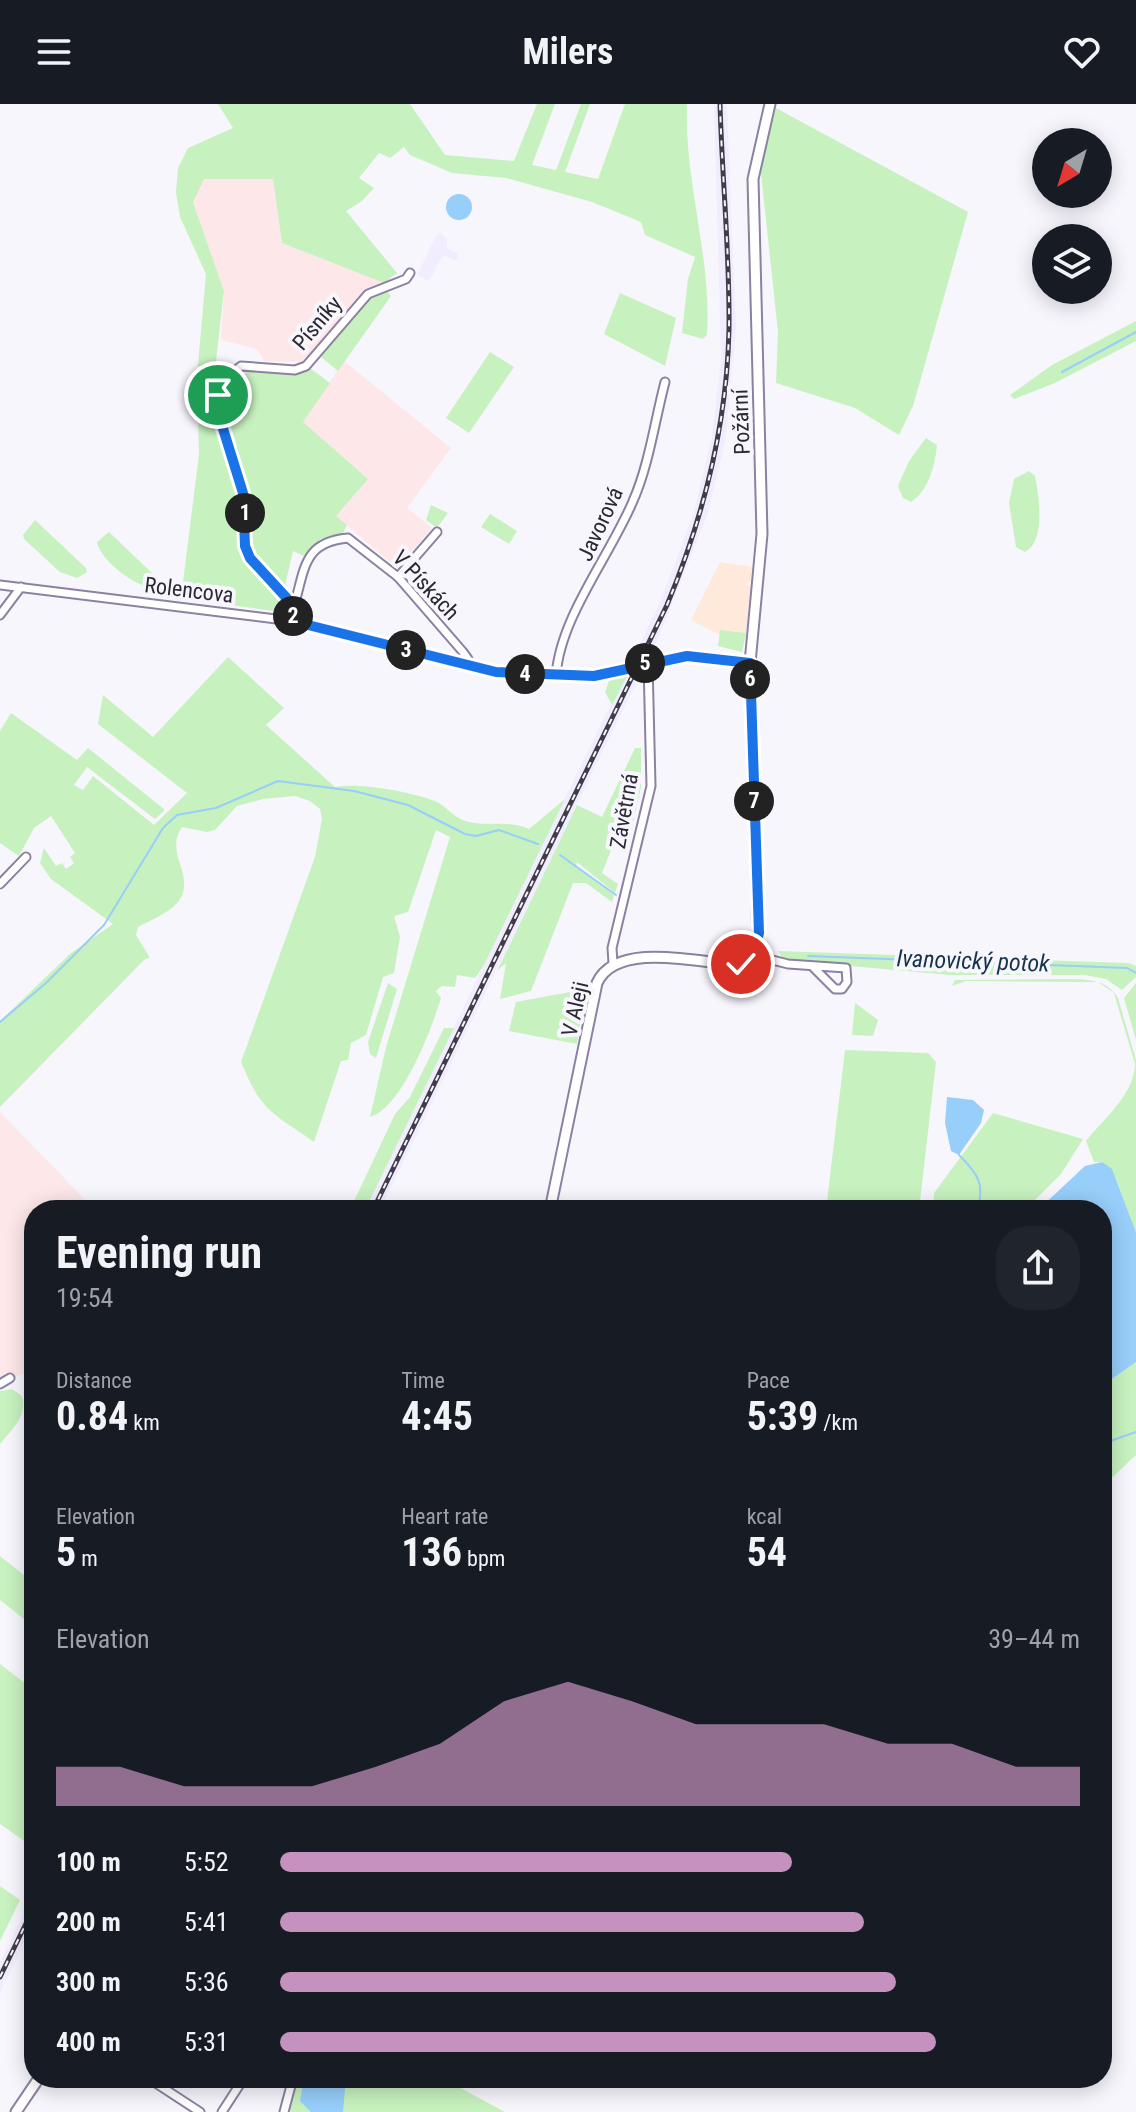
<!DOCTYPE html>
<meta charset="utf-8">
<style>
:root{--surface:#171b24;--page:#20242c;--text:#f1f3f6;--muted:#9ea1a6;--accent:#c592bf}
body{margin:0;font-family:"Roboto Condensed",sans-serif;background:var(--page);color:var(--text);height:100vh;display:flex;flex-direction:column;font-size:30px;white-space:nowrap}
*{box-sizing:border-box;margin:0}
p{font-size:26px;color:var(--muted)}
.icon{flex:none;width:44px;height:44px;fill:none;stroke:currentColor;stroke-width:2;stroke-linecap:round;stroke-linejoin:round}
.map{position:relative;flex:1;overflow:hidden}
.details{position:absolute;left:24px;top:1096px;width:1088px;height:888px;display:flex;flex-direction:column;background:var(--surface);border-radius:32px;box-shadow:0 4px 20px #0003}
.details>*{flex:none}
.needle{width:52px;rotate:218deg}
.buttons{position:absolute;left:1032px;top:24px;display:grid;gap:16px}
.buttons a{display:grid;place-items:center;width:80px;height:80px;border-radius:50%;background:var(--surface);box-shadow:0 4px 20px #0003;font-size:40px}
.pin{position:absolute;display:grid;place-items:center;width:68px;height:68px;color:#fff;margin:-34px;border:4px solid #fff;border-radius:50%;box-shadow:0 2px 8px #0007}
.km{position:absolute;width:40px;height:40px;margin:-20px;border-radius:50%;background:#222;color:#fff;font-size:22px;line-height:40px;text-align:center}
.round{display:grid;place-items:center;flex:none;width:84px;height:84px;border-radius:32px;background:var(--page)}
.summary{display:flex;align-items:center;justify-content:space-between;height:136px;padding:0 32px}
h1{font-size:44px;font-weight:700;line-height:60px}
.metrics{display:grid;grid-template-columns:repeat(3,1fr);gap:12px;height:136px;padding:8px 32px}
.metrics div{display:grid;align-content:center}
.metrics b{font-size:40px;font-weight:700}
.metrics small{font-size:22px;font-weight:400}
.metrics p{font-size:22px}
.chart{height:224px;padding:16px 32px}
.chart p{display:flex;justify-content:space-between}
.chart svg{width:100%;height:144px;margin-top:8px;fill:var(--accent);opacity:.7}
ul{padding:0 32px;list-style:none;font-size:26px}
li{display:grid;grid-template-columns:128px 96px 1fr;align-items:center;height:60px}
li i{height:20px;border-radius:10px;background:var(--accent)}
header{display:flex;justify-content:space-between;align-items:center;height:104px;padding:0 32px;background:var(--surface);font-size:36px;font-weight:700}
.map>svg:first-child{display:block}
</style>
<header><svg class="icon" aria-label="menu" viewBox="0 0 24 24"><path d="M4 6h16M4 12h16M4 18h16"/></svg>Milers<svg class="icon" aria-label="heart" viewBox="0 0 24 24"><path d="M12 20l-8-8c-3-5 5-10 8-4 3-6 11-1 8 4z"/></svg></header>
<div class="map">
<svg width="1136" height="2008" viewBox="0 0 1136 2008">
<rect width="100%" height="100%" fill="#f8f6fd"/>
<!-- built -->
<g fill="#f2edfe">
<path d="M714,0H727L736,224L726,334L707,412L659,532L380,1106H365L660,498L694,408L712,332L721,253Z"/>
<path d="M441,129L447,135V144L459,150L456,157L443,151L429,177L417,171L436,132Z"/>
<path d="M34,1788V1819L0,1889V1858Z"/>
</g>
<!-- industrial -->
<g fill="#fde7e9">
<path d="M204,75H273L282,139L384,179L362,189L304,258L264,257L257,245L221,236L224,187L193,97Z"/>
<path d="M344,257L451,344L407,404L432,424L397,464L336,412L368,375L303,318Z"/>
<path d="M0,1008L95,1106H34V1265L0,1279Z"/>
</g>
<!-- education -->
<path fill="#fee9db" d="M720,458L752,463L751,478L745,480L751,482L746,529L721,526L720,531L691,516Z"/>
<!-- green -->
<g fill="#c7f1bf">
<path d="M218,0H410L445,51L514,57L537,0H555L532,61L556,66L581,0H590L565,68L598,75L625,0H687C684,78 712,153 707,231L703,235L682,229L688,175L695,153L645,131L641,118L592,98L506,74L452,69L410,51L404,43L390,54L379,49L359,74L374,84L362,97L346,107L397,169L384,179L282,139L273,75H204L193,98L224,187L216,257V317L239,392L240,442L247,457L283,498L281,508L181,494L199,350L197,272L206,170L180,113L176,89L178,64L188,44L233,24Z"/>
<path d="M776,4L968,108L913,302L899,331L855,304L776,279L778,228L760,60Z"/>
<path d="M385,185L391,192L338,267L320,252C338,229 356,196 385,185Z"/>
<path d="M620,189L676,214L665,262L604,230Z"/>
<path d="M1136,217V237L1055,279L1014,295L1010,291L1052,261Z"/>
<path d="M490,248L514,263L469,329L446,314Z"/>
<path d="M310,264L330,279L303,318L368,375L336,412L347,421L343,429L319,436L306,453L293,447L284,486L249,443L247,387L227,324L223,294L248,267L295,270Z"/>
<path d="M926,334L937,341C935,361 929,386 911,398L903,394L898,382L909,357Z"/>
<path d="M1029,367L1035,372C1039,392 1046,437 1025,448L1016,443L1009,399L1014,375Z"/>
<path d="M431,401L448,409L437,424L426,416Z"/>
<path d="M490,410L517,427L509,440L481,423Z"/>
<path d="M35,416L86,464L87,468L77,474L60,468L24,435L23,431Z"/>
<path d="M109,428L156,473L154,484C135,483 100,456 97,438Z"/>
<path d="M720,526L746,529L742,548L718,542Z"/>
<path d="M228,553L284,604L266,621L335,683C358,678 414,688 437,698C446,703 453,712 463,716C481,724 507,715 529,725L565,695L484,861L475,874L457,871L455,883L442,882L436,887L441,894C432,924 402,1004 370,1013L386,943L450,733L436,726L408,808L394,812L400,833L394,869L383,873L366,931L351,939L348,956L341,957L314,1038C272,1008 262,1009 241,958L315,753L322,715L320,705L310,697L295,692L263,695L237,702L215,726L207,728L182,723C164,748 195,771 180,795C172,808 151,816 138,823L136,831L150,854L145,855L0,1003V917L71,849L113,820L51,775L40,759L44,744L56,762L62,759L66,765L74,759L70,753L75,749L51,712L34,724L19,752L0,739V627L11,609L77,656L88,644L165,706L155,715L87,663L74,681L83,686L93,672L154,721L187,689L98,620L103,591L153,633Z"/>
<path d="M628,570L612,601L605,588L610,574Z"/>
<path d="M635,644H641V683L632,724L621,721L602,769L618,780L615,789L577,758L576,763L614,791L612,798L586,779H573L531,887L500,895L506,859L497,867L577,701L602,713Z"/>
<path d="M778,847L1128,859L1136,862V873L1122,886L1106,875L1085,871H950L784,856Z"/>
<path d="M1072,875C1091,876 1107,876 1118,894L1136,956V1128L1116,1075L1102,1058H1094L1086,1037C1104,1014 1134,991 1135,960L1114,889L1098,878L966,877L952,882L955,876Z"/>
<path d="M388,879L397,885L376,954L370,950L368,938Z"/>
<path d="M1136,879V936L1124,894Z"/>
<path d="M586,885L577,940L509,927L516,898Z"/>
<path d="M855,899L878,916L873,932L852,931Z"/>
<path d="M444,924H454L365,1106H350L395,1010L410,993Z"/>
<path d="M845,946L928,949L936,958L919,1106H826Z"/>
<path d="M993,1009L1083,1035L1061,1070L1028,1103L933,1106L934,1089Z"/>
<path d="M1136,1258V1351L1102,1383V1282Z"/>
<path d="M12,1285L22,1292C28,1312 12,1325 0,1340V1287Z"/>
<path d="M0,1452L34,1479V1523L0,1496Z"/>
<path d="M0,1560L34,1586V1744L0,1720Z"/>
<path d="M0,1782L20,1796L0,1837Z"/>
<path d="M296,1974H442L505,2008H287Z"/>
</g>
<!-- water -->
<g fill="#97cefa">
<circle cx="459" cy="103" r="13"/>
<path d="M947,993L973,996L984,1006L981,1019L959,1051L951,1047L945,1019Z"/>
<path d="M1102,1058L1112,1065L1136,1128V1258L1102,1282V1106H1038L1085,1062Z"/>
<path d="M304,1974H346L343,2008H311L300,1997Z"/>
</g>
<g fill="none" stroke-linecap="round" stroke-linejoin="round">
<!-- stream -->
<g stroke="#97cefa" stroke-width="2">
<path d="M1062,268L1136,228"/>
<path d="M560,751L616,791"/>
<path d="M808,852L1127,864L1136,869"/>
<path d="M0,918L46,879L104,821L163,724L177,711L216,704L278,677L354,687L408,701L465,730L476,732L499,726L538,740"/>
<path d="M959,1051C977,1069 986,1080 977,1106"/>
<path d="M1102,1340L1136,1328"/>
</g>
<!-- minor casing -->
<g stroke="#8c81a1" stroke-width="11">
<g id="minor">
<path d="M398,473L437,428"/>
<path d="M0,481L292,517L496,568L594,572L687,552L750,559"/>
<path d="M294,502C305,465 303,438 348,434L398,473L463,548L468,555L466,562"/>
<path d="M0,511L21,483"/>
<path d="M292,517L294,502L250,454L245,442L243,389L220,315L218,291L228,272L241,262L295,266L306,262L368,190L406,175L410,169"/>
<path d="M556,572C560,513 610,452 633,397C649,361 655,316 665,278"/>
<path d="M0,780L26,753"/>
<path d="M753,851L788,860L846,864L847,878L842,885H835L812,862"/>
<path d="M613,859L612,844L651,682L648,558"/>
<path d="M0,1280L10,1274"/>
<path d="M148,1974L200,2008"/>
<path d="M222,2008L244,1974"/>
<path d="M284,2008L293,1974"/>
</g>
</g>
<!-- tertiary casing -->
<g stroke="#8c81a1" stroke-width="13">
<g id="tertiary">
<path d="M550,1106L597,879C616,837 698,858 736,861L750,855L758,841L750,559L762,430L753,75L770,0"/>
<path d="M16,2008L39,1974"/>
</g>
</g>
<!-- minor -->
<use href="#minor" stroke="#fff" stroke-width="7"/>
<!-- tertiary -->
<use href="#tertiary" stroke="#fff" stroke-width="9"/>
<!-- rail casing -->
<g stroke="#413c49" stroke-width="5">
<g id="rail">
<path d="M373,1106L667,501C704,412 727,321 729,225C730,150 722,75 720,0"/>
<path d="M0,1873L34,1803"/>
</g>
</g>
<!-- rail -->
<use href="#rail" stroke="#f8f6fd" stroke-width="2" stroke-dasharray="6" stroke-linecap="butt"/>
</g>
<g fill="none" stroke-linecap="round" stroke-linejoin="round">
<!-- route casing -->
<g stroke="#fff" stroke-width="16">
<path id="route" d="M218,291L220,315L243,389L245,442L250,454L294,502L292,517L496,568L594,572L687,552L750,559L759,829L753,851L741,860"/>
</g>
<!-- route -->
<use href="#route" stroke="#1a73e8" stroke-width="10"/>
</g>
<g text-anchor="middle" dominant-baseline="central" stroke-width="8" stroke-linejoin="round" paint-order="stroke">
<!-- street labels -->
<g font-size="22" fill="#2c2734" stroke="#f8f6fd">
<text transform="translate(317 219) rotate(-50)">Písníky</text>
<text transform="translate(741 318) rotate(-92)">Požární</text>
<text transform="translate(600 420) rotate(-65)">Javorová</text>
<text transform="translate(426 481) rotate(47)">V Pískách</text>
<text transform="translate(189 486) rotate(7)">Rolencova</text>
<text transform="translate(624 707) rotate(-80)">Závětrná</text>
<text transform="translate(575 905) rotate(-77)">V Aleji</text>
</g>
<!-- water labels -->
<g font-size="24" font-style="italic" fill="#15334a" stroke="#f8f6fd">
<text transform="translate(973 857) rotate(2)">Ivanovický potok</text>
</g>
</g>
</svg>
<div class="buttons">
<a><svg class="needle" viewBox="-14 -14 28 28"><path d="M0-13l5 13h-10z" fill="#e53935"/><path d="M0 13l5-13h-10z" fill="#9ea1a6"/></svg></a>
<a><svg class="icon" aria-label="layers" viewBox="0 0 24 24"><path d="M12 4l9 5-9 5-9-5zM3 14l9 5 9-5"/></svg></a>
</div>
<div class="pin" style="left:218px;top:291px;background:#1e9e55"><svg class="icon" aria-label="arrive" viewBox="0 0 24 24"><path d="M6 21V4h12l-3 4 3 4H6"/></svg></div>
<div class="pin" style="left:741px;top:860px;background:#d93025"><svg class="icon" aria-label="check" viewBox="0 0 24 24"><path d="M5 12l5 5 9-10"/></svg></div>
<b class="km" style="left:245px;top:409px">1</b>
<b class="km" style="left:293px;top:512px">2</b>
<b class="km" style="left:406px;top:546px">3</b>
<b class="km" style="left:525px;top:570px">4</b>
<b class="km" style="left:645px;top:559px">5</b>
<b class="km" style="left:750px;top:575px">6</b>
<b class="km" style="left:754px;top:697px">7</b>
<section class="details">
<div class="summary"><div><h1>Evening run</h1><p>19:54</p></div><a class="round"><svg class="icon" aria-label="share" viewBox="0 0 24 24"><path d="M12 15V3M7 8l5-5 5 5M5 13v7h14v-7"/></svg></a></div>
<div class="metrics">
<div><p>Distance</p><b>0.84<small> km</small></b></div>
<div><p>Time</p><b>4:45</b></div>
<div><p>Pace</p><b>5:39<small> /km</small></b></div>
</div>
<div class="metrics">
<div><p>Elevation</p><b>5<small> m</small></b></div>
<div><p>Heart rate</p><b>136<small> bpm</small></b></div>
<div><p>kcal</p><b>54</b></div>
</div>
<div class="chart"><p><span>Elevation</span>39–44 m</p>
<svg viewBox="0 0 160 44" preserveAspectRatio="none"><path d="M0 44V32L10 32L20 38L30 38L40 38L50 32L60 25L70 12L80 6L90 12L100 19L110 19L120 19L130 25L140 25L150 32L160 32V44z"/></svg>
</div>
<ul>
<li><b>100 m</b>5:52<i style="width:64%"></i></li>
<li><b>200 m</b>5:41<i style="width:73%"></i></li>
<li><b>300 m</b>5:36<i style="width:77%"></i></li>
<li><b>400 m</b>5:31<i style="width:82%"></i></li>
</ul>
</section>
</div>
